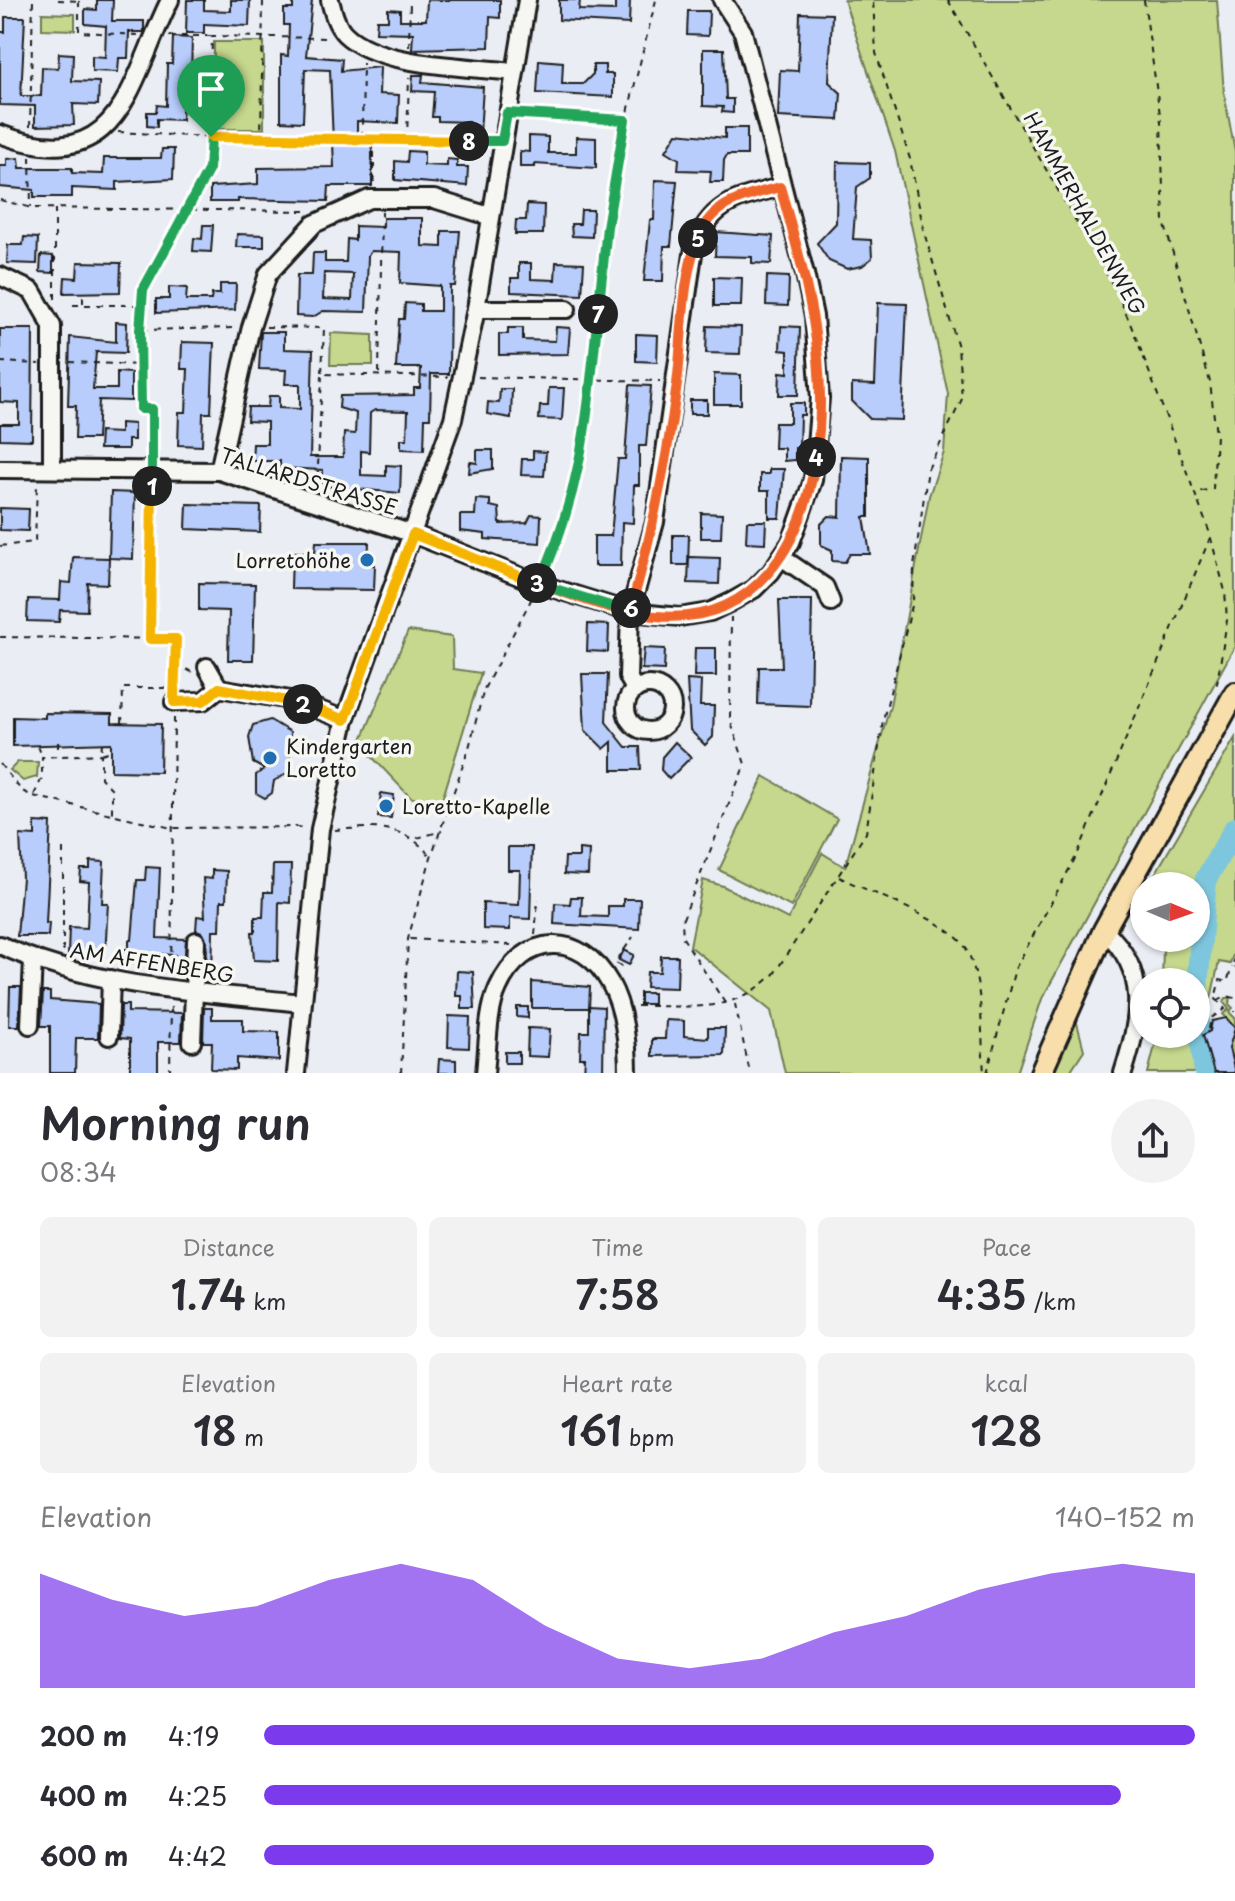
<!DOCTYPE html>
<meta charset="utf-8">
<style>
:root{--surface:#fff;--page:#f2f2f3;--text:#2b2b33;--muted:#7c7c81;--accent:#7c3aed}
body{margin:0;font-family:"Playpen Sans",sans-serif;background:var(--page);color:var(--text);height:100vh;display:flex;flex-direction:column;font-size:30px;white-space:nowrap}
*{box-sizing:border-box;margin:0}
p{font-size:26px;color:var(--muted)}
.icon{flex:none;width:44px;height:44px;fill:none;stroke:currentColor;stroke-width:2;stroke-linecap:round;stroke-linejoin:round}
.map{position:relative;height:1073px;overflow:hidden}
.sheet{display:flex;flex-direction:column;background:var(--surface);flex:1}
.sheet>*{flex:none}
.needle{width:52px;rotate:92deg}
.tools{position:absolute;left:1130px;top:872px;display:grid;gap:16px}
.tools a{display:grid;place-items:center;width:80px;height:80px;border-radius:50%;background:var(--surface);box-shadow:0 2px 6px #0004;font-size:40px}
.pin{position:absolute;display:grid;place-items:center;width:68px;height:68px;color:#fff;margin:-82px -34px;border-radius:50% 50% 50% 0;rotate:-45deg;box-shadow:0 0 8px #0007}
.pin .icon{rotate:45deg}
.km{position:absolute;width:40px;height:40px;margin:-20px;border-radius:50%;background:#222;color:#fff;font-size:22px;line-height:40px;text-align:center}
.round{display:grid;place-items:center;flex:none;width:84px;height:84px;border-radius:42px;background:var(--page)}
.overview{display:flex;align-items:center;justify-content:space-between;height:136px;padding:0 40px}
h1{font-size:44px;font-weight:600;line-height:60px}
.figures{display:grid;grid-template-columns:repeat(3,1fr);gap:12px;height:136px;padding:8px 40px}
.figures div{display:grid;align-content:center;border-radius:12px;background:var(--page);text-align:center}
.figures b{font-size:40px;font-weight:600}
.figures small{font-size:22px;font-weight:400}
.figures p{font-size:22px}
.chart{height:224px;padding:16px 40px}
.chart p{display:flex;justify-content:space-between}
.chart svg{width:100%;height:144px;margin-top:8px;fill:var(--accent);opacity:.7}
ul{padding:0 40px;list-style:none;font-size:26px}
li{display:grid;grid-template-columns:128px 96px 1fr;align-items:center;height:60px}
li i{height:20px;border-radius:10px;background:var(--accent)}
.map>svg:first-child{display:block}
</style>
<div class="map">
<svg width="1235" height="1073" viewBox="0 0 1235 1073">
<rect width="100%" height="100%" fill="#eaeef4"/>
<filter id="ink" filterUnits="userSpaceOnUse"><feTurbulence type="fractalNoise" baseFrequency=".0125" numOctaves="2"/><feDisplacementMap in="SourceGraphic" scale="16" xChannelSelector="R" yChannelSelector="G"/><feConvolveMatrix kernelMatrix="1 2 1 2 8 2 1 2 1" color-interpolation-filters="sRGB"/></filter>
<g filter="url(#ink)">
<!-- green -->
<g fill="#c5d88d" stroke="#707a54" stroke-width="2">
<path d="M844,0H1217L1224,93L1235,152V646L1042,999L1017,1073H785L771,1011L690,946L703,880L723,886L788,919L822,853L845,867L890,706L929,496L944,452L948,394L895,151Z"/>
<path d="M42,13L75,14V30L42,29Z"/>
<path d="M214,42H264V129H213Z"/>
<path d="M331,333L373,335V365H330Z"/>
<path d="M408,631L452,637L453,669L481,673L440,807L410,797L360,744Z"/>
<path d="M1235,738V949L1230,964L1219,962L1203,1035L1214,1073H1148L1158,1034H1196V982H1162L1163,949L1157,938H1196V886H1148Z"/>
<path d="M18,762H38L37,777L23,781L10,770Z"/>
<path d="M764,776L837,819L791,907L719,870Z"/>
<path d="M1226,998H1231L1229,1004L1233,1008L1229,1012L1235,1018L1234,1064L1226,1042L1235,1028L1223,1014L1229,1009L1224,1003Z"/>
<path d="M1076,1019L1084,1050L1069,1073H1050Z"/>
</g>
<g fill="none" stroke-linecap="round" stroke-linejoin="round">
<!-- river -->
<path stroke="#7dc6de" stroke-width="22" d="M1205,1073L1196,999L1206,879L1235,828"/>
</g>
<!-- building -->
<g fill="#b8cdfc" stroke="#1c1c1c" stroke-width="2" fill-rule="evenodd">
<path d="M97,0H113L112,21H144V32H129L128,58H119L118,72L92,71V56L105,57L106,26L85,24V9L97,10Z"/>
<path d="M187,0H204V10L231,11V0H250L249,26L204,24V33H186Z"/>
<path d="M293,0H312L306,56L342,59L341,71L380,67L379,94L399,95L398,123L357,121V142H372V186H329L328,201L238,199V202H210V187L258,184V168L334,167L330,70L305,69L303,122L281,121V55L288,56L289,25H284V9H293Z"/>
<path d="M427,0H500V18L490,17L489,47L412,49L413,33L376,32L377,20H388V9L400,10V20H426Z"/>
<path d="M559,0H580L579,10L615,11V0H630L629,24L559,20Z"/>
<path d="M688,11H709L708,36L687,35Z"/>
<path d="M800,13L832,14L829,82L841,93L839,120L778,117L780,70L798,71Z"/>
<path d="M5,17H25L21,96H41L42,67L58,68L59,53L73,54L72,81L99,82L98,105L73,104L74,125L35,126V106L0,105V32H5Z"/>
<path d="M173,37L192,38L191,77H183L182,120L157,119V127L147,126V112H156L157,105L166,106L167,64H172Z"/>
<path d="M703,49H724L726,99H733V113L722,112L723,107L703,106Z"/>
<path d="M539,60L563,62L562,84H583L593,74V65H605V74H613V97L537,93Z"/>
<path d="M413,75H423L422,82L483,87L480,134L469,133V122L438,121V117H432L434,92L412,91Z"/>
<path d="M725,128H747V155H727L724,160L723,182H710L711,171L678,170L679,159L666,151L677,133L725,138Z"/>
<path d="M529,136L548,137V153H576V137L596,138V168L535,164V167H520V151L529,152Z"/>
<path d="M162,149H174L173,179L117,182V190L72,188V197H34V190L0,187V166H7V159L19,158L20,168H72V173L103,174L104,158H161Z"/>
<path d="M408,151L424,152V165L447,166V159L457,160V167H468L467,186L395,180V161L407,162Z"/>
<path d="M837,162L870,163V178L857,187L853,239L871,240L872,258L862,266L847,269L829,261L817,243L836,223Z"/>
<path d="M655,180L677,181L671,246H664L663,281H644L650,220H654Z"/>
<path d="M527,204L544,205L543,234H515L516,220H526Z"/>
<path d="M581,210H593L592,237L572,236L571,224H580Z"/>
<path d="M383,218H422V246L442,247V231H460L455,286H450L449,374H431L430,418H425L424,450L401,449V439H407L408,411L375,410L370,413L369,452L361,451V475L386,476V465L401,466L400,493L323,486V470L280,468V461H252L253,444H267V422L247,421L248,407H268L269,396H279V408L300,409V384H285L286,370L259,369L261,332H284V349L313,350L310,457H343L344,433L355,434L356,413L339,408L340,396L414,395V388H420L421,368H396L399,319H404L405,303L421,304V311H440V286L400,283L401,252L371,251L368,256L366,312L323,311L313,317L296,316L297,275H312L313,253H325V262H346L347,239L355,240V226L383,227ZM324,273L353,274L352,300L323,299Z"/>
<path d="M203,225H213L211,252L193,251L194,238L202,239Z"/>
<path d="M716,232L773,236L771,264L752,263V257L715,256Z"/>
<path d="M237,234L264,235V247H236Z"/>
<path d="M24,237L38,238L37,264L7,263L8,245H23Z"/>
<path d="M41,255L53,256V273L40,272Z"/>
<path d="M78,262L121,263L120,292L64,293L65,277L77,278Z"/>
<path d="M556,262L584,263L582,295L511,292V278H519V263H531V279L555,280Z"/>
<path d="M767,276L789,277L788,306L766,305Z"/>
<path d="M714,277L742,278L741,306H714Z"/>
<path d="M220,284H236L235,310L156,313V299H169V287L187,288L186,300H211L212,294H220Z"/>
<path d="M878,303L907,304L902,420L870,419L852,401V384L875,385Z"/>
<path d="M116,322L127,323L126,353L96,352L93,389H117V372L131,373V401L99,400L97,439H75L76,406H68L70,337L116,342Z"/>
<path d="M707,326L741,327L740,354L706,353Z"/>
<path d="M781,326L800,327L798,395H779L780,372L788,373V351L780,350Z"/>
<path d="M556,327L570,328L568,354L499,355V334H508V328H523V340L555,341Z"/>
<path d="M0,329H33L32,440L0,439V424H19V403L0,402Z"/>
<path d="M636,334L658,335L657,362L636,361Z"/>
<path d="M182,342L214,343L211,413H203L202,446L178,445L179,412H186L188,369H181Z"/>
<path d="M714,374L741,375V404H714Z"/>
<path d="M630,385L651,386L646,446H639V485H634L633,523L622,522L621,566H594V536H611L618,459H625Z"/>
<path d="M549,388H564L562,420L539,419L540,406H548Z"/>
<path d="M500,389H512L511,418L487,414L488,402L499,403Z"/>
<rect x="690" y="400" width="17" height="14"/>
<path d="M790,403H804V415H800L799,448H795V460L784,461V448H774L775,423H790Z"/>
<path d="M120,423L134,424V440H128V449H99L100,432L120,433Z"/>
<path d="M477,450H493V469L469,473L470,462L477,463Z"/>
<path d="M533,451L546,452L544,476L521,475L522,459H533Z"/>
<path d="M841,456L869,457V517H864L870,554H850L845,562L832,561V550L821,545V524L829,516L840,517Z"/>
<path d="M769,469H784L780,518H769V491H760V474H769Z"/>
<path d="M111,492L135,493L133,559L109,558Z"/>
<path d="M476,499L490,500V506L499,508L500,524L527,523L531,515L541,516L540,543L485,539V534L460,531V515H475Z"/>
<path d="M187,504L261,506L260,532L186,529Z"/>
<path d="M0,508L29,509L28,531L0,530Z"/>
<path d="M701,513L722,514L721,538H701Z"/>
<path d="M747,521H766L765,543L746,542Z"/>
<path d="M673,535H689L688,565H673Z"/>
<path d="M316,542H369L368,565H375L374,590L291,589L292,552H315Z"/>
<path d="M73,557L109,558L108,584L88,583L87,611L60,610L59,622L27,621L28,599L60,600L61,582L71,583Z"/>
<path d="M689,557L720,558L719,584L688,583Z"/>
<path d="M199,583L255,584L253,660H228L229,611L199,610Z"/>
<path d="M779,600H812L810,706L758,704L759,667H782Z"/>
<path d="M588,624L609,625L608,652L587,651Z"/>
<path d="M644,648L665,649L664,670L642,669Z"/>
<path d="M695,648H716V676H694Z"/>
<path d="M582,674H608L606,722L626,747H640L641,770H612V742L604,749L585,730Z"/>
<path d="M687,680L701,681L700,706H714L713,737L705,745L690,730Z"/>
<path d="M45,713L112,714V723L161,724L160,772L111,771V743L13,746V717L45,718Z"/>
<path d="M270,720L290,732V772L274,781L272,793L265,798L256,793V775L264,769L253,763L249,737L253,725Z"/>
<path d="M675,742L691,757L669,779L661,770L662,757Z"/>
<path d="M381,793L394,795L391,818L378,817Z"/>
<path d="M35,822L51,823L46,923H49L48,936H17L22,878L20,835L35,836Z"/>
<path d="M508,847H532L530,919L510,918V930L483,929V903L519,905L520,870H508Z"/>
<path d="M579,849L589,850L588,875L564,874L565,857H579Z"/>
<path d="M90,861L104,862L102,903H108L105,956L68,955L69,927L87,928L89,882L80,881L81,869H90Z"/>
<path d="M273,865H291L290,903L279,902L278,961L254,960L252,932H255V917H263L264,892H272Z"/>
<path d="M146,867L160,868L157,938L186,939L184,973L175,972V955L154,954V963L120,962L121,949H129V940H132L137,880H145Z"/>
<path d="M212,870L227,871L226,901H221L220,930H213L212,979H206L207,941L202,932L196,930L197,916L205,917L203,878L212,879Z"/>
<path d="M571,897H582L581,916L608,917V906H623V899H640L639,929L554,924L555,903L570,904Z"/>
<path d="M624,950L634,955L629,965L619,960Z"/>
<path d="M661,956H678L677,988L646,987L647,972H660Z"/>
<path d="M457,971L473,972L475,1009H462V996H456Z"/>
<path d="M532,982L590,987L589,1008H532Z"/>
<path d="M10,987H21L19,1026H9Z"/>
<path d="M43,992H50V1000L99,1004L98,1038H76L75,1073H50V1026H41Z"/>
<rect x="640" y="993" width="13" height="11"/>
<path d="M121,1005H128V1012L182,1013L181,1042H158V1073H130V1039L120,1038Z"/>
<path d="M589,1006L604,1007L603,1073H584L585,1058H580L581,1032H589Z"/>
<path d="M517,1007H528V1018L517,1017Z"/>
<path d="M204,1008H212V1019H243V1031L279,1032V1061L237,1058V1070L211,1069L212,1042H203Z"/>
<path d="M449,1016L470,1017L469,1048L448,1047Z"/>
<path d="M1226,1018L1235,1028L1229,1048L1235,1073H1214L1203,1035L1210,1031L1212,1021Z"/>
<path d="M666,1020L684,1021V1036L708,1038V1028H725L724,1055L652,1056V1039H665Z"/>
<path d="M528,1028L550,1029L548,1057L527,1056Z"/>
<rect x="505" y="1052" width="14" height="11"/>
<path d="M439,1059L456,1060V1073H438Z"/>
</g>
<g fill="none" stroke-linecap="round" stroke-linejoin="round">
<!-- minor casing -->
<g stroke="#1c1c1c" stroke-width="22">
<g id="minor">
<path d="M330,0C333,12 336,25 345,34C379,67 467,66 513,72"/>
<path d="M0,134C121,180 129,82 170,0"/>
<path d="M0,276L32,291L52,326V467"/>
<path d="M476,309H567"/>
<path d="M0,469L219,471L413,534L539,584L630,612L680,617L710,612L731,602L754,589L771,572L791,542L813,480L820,398L814,316L805,274L743,32L722,0"/>
<path d="M219,471L251,327L268,274L314,224L369,199H434L489,216"/>
<path d="M781,557L825,587L831,602"/>
<path d="M207,667L219,688"/>
<circle cx="649" cy="708" r="23"/>
<path d="M219,688L296,701L345,720"/>
<path d="M635,689L628,677L630,612L655,522L694,247C712,201 737,199 780,187"/>
<path d="M174,702L203,701L219,688"/>
<path d="M1104,930C1150,972 1140,1019 1123,1073"/>
<path d="M0,945C93,988 201,992 302,1003"/>
<path d="M30,1025L33,960"/>
<path d="M109,1036L111,979"/>
<path d="M192,1042L196,941"/>
<path d="M296,1073L320,829L345,720L453,419L476,309L527,0"/>
<path d="M485,1073C488,1047 487,1012 498,988C523,932 581,931 610,983C624,1007 628,1045 628,1073"/>
</g>
</g>
<!-- major casing -->
<g stroke="#1c1c1c" stroke-width="26">
<path id="major" d="M1041,1073L1104,930L1235,693"/>
</g>
<!-- path -->
<g stroke="#1c1c1c" stroke-width="2" stroke-dasharray="6 6" stroke-linecap="butt">
<path d="M58,0L79,1"/>
<path d="M948,0L1117,292L1139,345L1209,531L1225,591L1227,620L1216,690"/>
<path d="M1144,0L1161,122L1164,222L1210,382L1216,435L1213,489L1197,492"/>
<path d="M79,1V32L139,35"/>
<path d="M169,36H211"/>
<path d="M409,47L410,0"/>
<path d="M523,114L624,120"/>
<path d="M30,127L33,0"/>
<path d="M118,132L261,140L263,0"/>
<path d="M362,137L363,63"/>
<path d="M407,139L409,77"/>
<path d="M262,140L488,141"/>
<path d="M374,140V186"/>
<path d="M30,157L31,207"/>
<path d="M0,200L32,208L306,211"/>
<path d="M55,209V302"/>
<path d="M83,303V294"/>
<path d="M73,305H141"/>
<path d="M266,327L324,328L322,374L448,377"/>
<path d="M142,330L235,328"/>
<path d="M0,362L39,364"/>
<path d="M69,362L138,365"/>
<path d="M379,373L382,212"/>
<path d="M478,377L660,381"/>
<path d="M152,454V409H141L140,330L143,290L209,169L212,36L327,38"/>
<path d="M317,489L322,375"/>
<path d="M0,546L35,542L37,484"/>
<path d="M545,570C595,462 592,342 607,225C617,149 637,75 656,0"/>
<path d="M0,637L176,639L175,688"/>
<path d="M150,639L152,484"/>
<path d="M176,663L195,674"/>
<path d="M122,723L123,688H170"/>
<path d="M58,742V753"/>
<path d="M102,743L101,754L111,751"/>
<path d="M38,746L42,756"/>
<path d="M0,764L22,791L33,796L172,828L304,827"/>
<path d="M34,795L42,778V757L101,754V778L112,789V813"/>
<path d="M335,830C374,827 404,823 430,856"/>
<path d="M417,838L442,831"/>
<path d="M839,877C870,893 952,921 967,950C984,986 981,1034 984,1073"/>
<path d="M535,935L538,899"/>
<path d="M410,939L511,945"/>
<path d="M63,951V848"/>
<path d="M1235,958L1232,967L1235,968"/>
<path d="M622,966L615,963L633,937"/>
<path d="M171,976L174,718"/>
<path d="M1218,1001L1227,996L1235,998"/>
<path d="M725,1003L683,938L682,921L745,764L730,720L731,617"/>
<path d="M735,1004L750,1073"/>
<path d="M637,1006C692,1005 731,1016 774,974L866,833L883,720L913,602L914,566L928,469L962,399L958,347L924,232L910,159L876,53L873,0"/>
<path d="M1235,1011V1012"/>
<path d="M1209,1029L1211,1018L1225,1009L1215,998L1220,980L1227,982L1232,967"/>
<path d="M170,1073L171,1002"/>
<path d="M401,1073L408,939L431,857L469,748L484,689L532,598"/>
<path d="M987,1073L1015,969L1078,853L1210,538"/>
</g>
<!-- minor -->
<use href="#minor" stroke="#f6f6f2" stroke-width="16"/>
<!-- major -->
<use href="#major" stroke="#f8deab" stroke-width="20"/>
</g>
</g>
<g fill="none" stroke-linecap="round" stroke-linejoin="round" filter="url(#ink)">
<!-- split-1 casing -->
<g stroke="#fff" stroke-width="16">
<path id="split-1" d="M152,486V409H141L140,330L143,290L209,169L211,137"/>
</g>
<!-- split-2 casing -->
<g stroke="#fff" stroke-width="16">
<path id="split-2" d="M152,486L150,639H176L174,702L203,701L219,688L303,704"/>
</g>
<!-- split-3 casing -->
<g stroke="#fff" stroke-width="16">
<path id="split-3" d="M303,704L345,720L413,534L537,583"/>
</g>
<!-- split-4 casing -->
<g stroke="#fff" stroke-width="16">
<path id="split-4" d="M537,583C575,596 616,613 656,616C756,626 803,543 816,457"/>
</g>
<!-- split-5 casing -->
<g stroke="#fff" stroke-width="16">
<path id="split-5" d="M698,238C712,201 747,196 780,187C806,275 830,364 816,457"/>
</g>
<!-- split-6 casing -->
<g stroke="#fff" stroke-width="16">
<path id="split-6" d="M631,608C652,534 667,461 677,384C683,337 681,283 698,238"/>
</g>
<!-- split-7 casing -->
<g stroke="#fff" stroke-width="16">
<path id="split-7" d="M598,314C587,416 583,489 539,584L630,612L631,608"/>
</g>
<!-- split-8 casing -->
<g stroke="#fff" stroke-width="16">
<path id="split-8" d="M469,141H502L507,113L625,120L607,227L598,314"/>
</g>
<!-- split-9 casing -->
<g stroke="#fff" stroke-width="16">
<path id="split-9" d="M211,137L469,141"/>
</g>
<!-- split-1 -->
<use href="#split-1" stroke="#22a559" stroke-width="10"/>
<!-- split-2 -->
<use href="#split-2" stroke="#f5b400" stroke-width="10"/>
<!-- split-3 -->
<use href="#split-3" stroke="#f5b400" stroke-width="10"/>
<!-- split-4 -->
<use href="#split-4" stroke="#f0652b" stroke-width="10"/>
<!-- split-5 -->
<use href="#split-5" stroke="#f0652b" stroke-width="10"/>
<!-- split-6 -->
<use href="#split-6" stroke="#f0652b" stroke-width="10"/>
<!-- split-7 -->
<use href="#split-7" stroke="#22a559" stroke-width="10"/>
<!-- split-8 -->
<use href="#split-8" stroke="#22a559" stroke-width="10"/>
<!-- split-9 -->
<use href="#split-9" stroke="#f5b400" stroke-width="10"/>
</g>
<!-- markers -->
<g fill="#1f6fb2" stroke="#f6f6f2" stroke-width="3">
<circle cx="367" cy="560" r="8"/>
<circle cx="270" cy="758" r="8"/>
<circle cx="386" cy="806" r="8"/>
</g>
<g text-anchor="middle" dominant-baseline="central" stroke-width="7" stroke-linejoin="round" paint-order="stroke">
<!-- street labels -->
<g font-size="20" fill="#1c1c1c" stroke="#f6f6f2">
<text transform="translate(1085 213) rotate(61)">HAMMERHALDENWEG</text>
<text transform="translate(309 481) rotate(17)">TALLARDSTRASSE</text>
<text transform="translate(152 962) rotate(9)">AM AFFENBERG</text>
</g>
<!-- poi labels -->
<g font-size="20" fill="#1c1c1c" stroke="#f6f6f2" text-anchor="start">
<text x="351" y="560" text-anchor="end">Lorretohöhe</text>
<text x="286" y="746">Kindergarten<tspan x="286" dy="23">Loretto</tspan></text>
<text x="402" y="806">Loretto-Kapelle</text>
</g>
</g>
</svg>
<div class="tools">
<a><svg class="needle" viewBox="-14 -14 28 28"><path d="M0-13l5 13h-10z" fill="#e53935"/><path d="M0 13l5-13h-10z" fill="#7c7c81"/></svg></a>
<a><svg class="icon" aria-label="locate" viewBox="0 0 24 24"><circle cx="12" cy="12" r="6"/><path d="M12 2v4M12 18v4M2 12h4M18 12h4"/></svg></a>
</div>
<div class="pin" style="left:211px;top:137px;background:#1e9e55"><svg class="icon" aria-label="arrive" viewBox="0 0 24 24"><path d="M6 21V4h12l-3 4 3 4H6"/></svg></div>
<b class="km" style="left:152px;top:486px">1</b>
<b class="km" style="left:303px;top:704px">2</b>
<b class="km" style="left:537px;top:583px">3</b>
<b class="km" style="left:816px;top:457px">4</b>
<b class="km" style="left:698px;top:238px">5</b>
<b class="km" style="left:631px;top:608px">6</b>
<b class="km" style="left:598px;top:314px">7</b>
<b class="km" style="left:469px;top:141px">8</b>
</div>
<section class="sheet">
<div class="overview"><div><h1>Morning run</h1><p>08:34</p></div><a class="round"><svg class="icon" aria-label="share" viewBox="0 0 24 24"><path d="M12 15V3M7 8l5-5 5 5M5 13v7h14v-7"/></svg></a></div>
<div class="figures">
<div><p>Distance</p><b>1.74<small> km</small></b></div>
<div><p>Time</p><b>7:58</b></div>
<div><p>Pace</p><b>4:35<small> /km</small></b></div>
</div>
<div class="figures">
<div><p>Elevation</p><b>18<small> m</small></b></div>
<div><p>Heart rate</p><b>161<small> bpm</small></b></div>
<div><p>kcal</p><b>128</b></div>
</div>
<div class="chart"><p><span>Elevation</span>140–152 m</p>
<svg viewBox="0 0 160 44" preserveAspectRatio="none"><path d="M0 44V9L10 17L20 22L30 19L40 11L50 6L60 11L70 25L80 35L90 38L100 35L110 27L120 22L130 14L140 9L150 6L160 9V44z"/></svg>
</div>
<ul>
<li><b>200 m</b>4:19<i style="width:100%"></i></li>
<li><b>400 m</b>4:25<i style="width:92%"></i></li>
<li><b>600 m</b>4:42<i style="width:72%"></i></li>
</ul>
</section>
